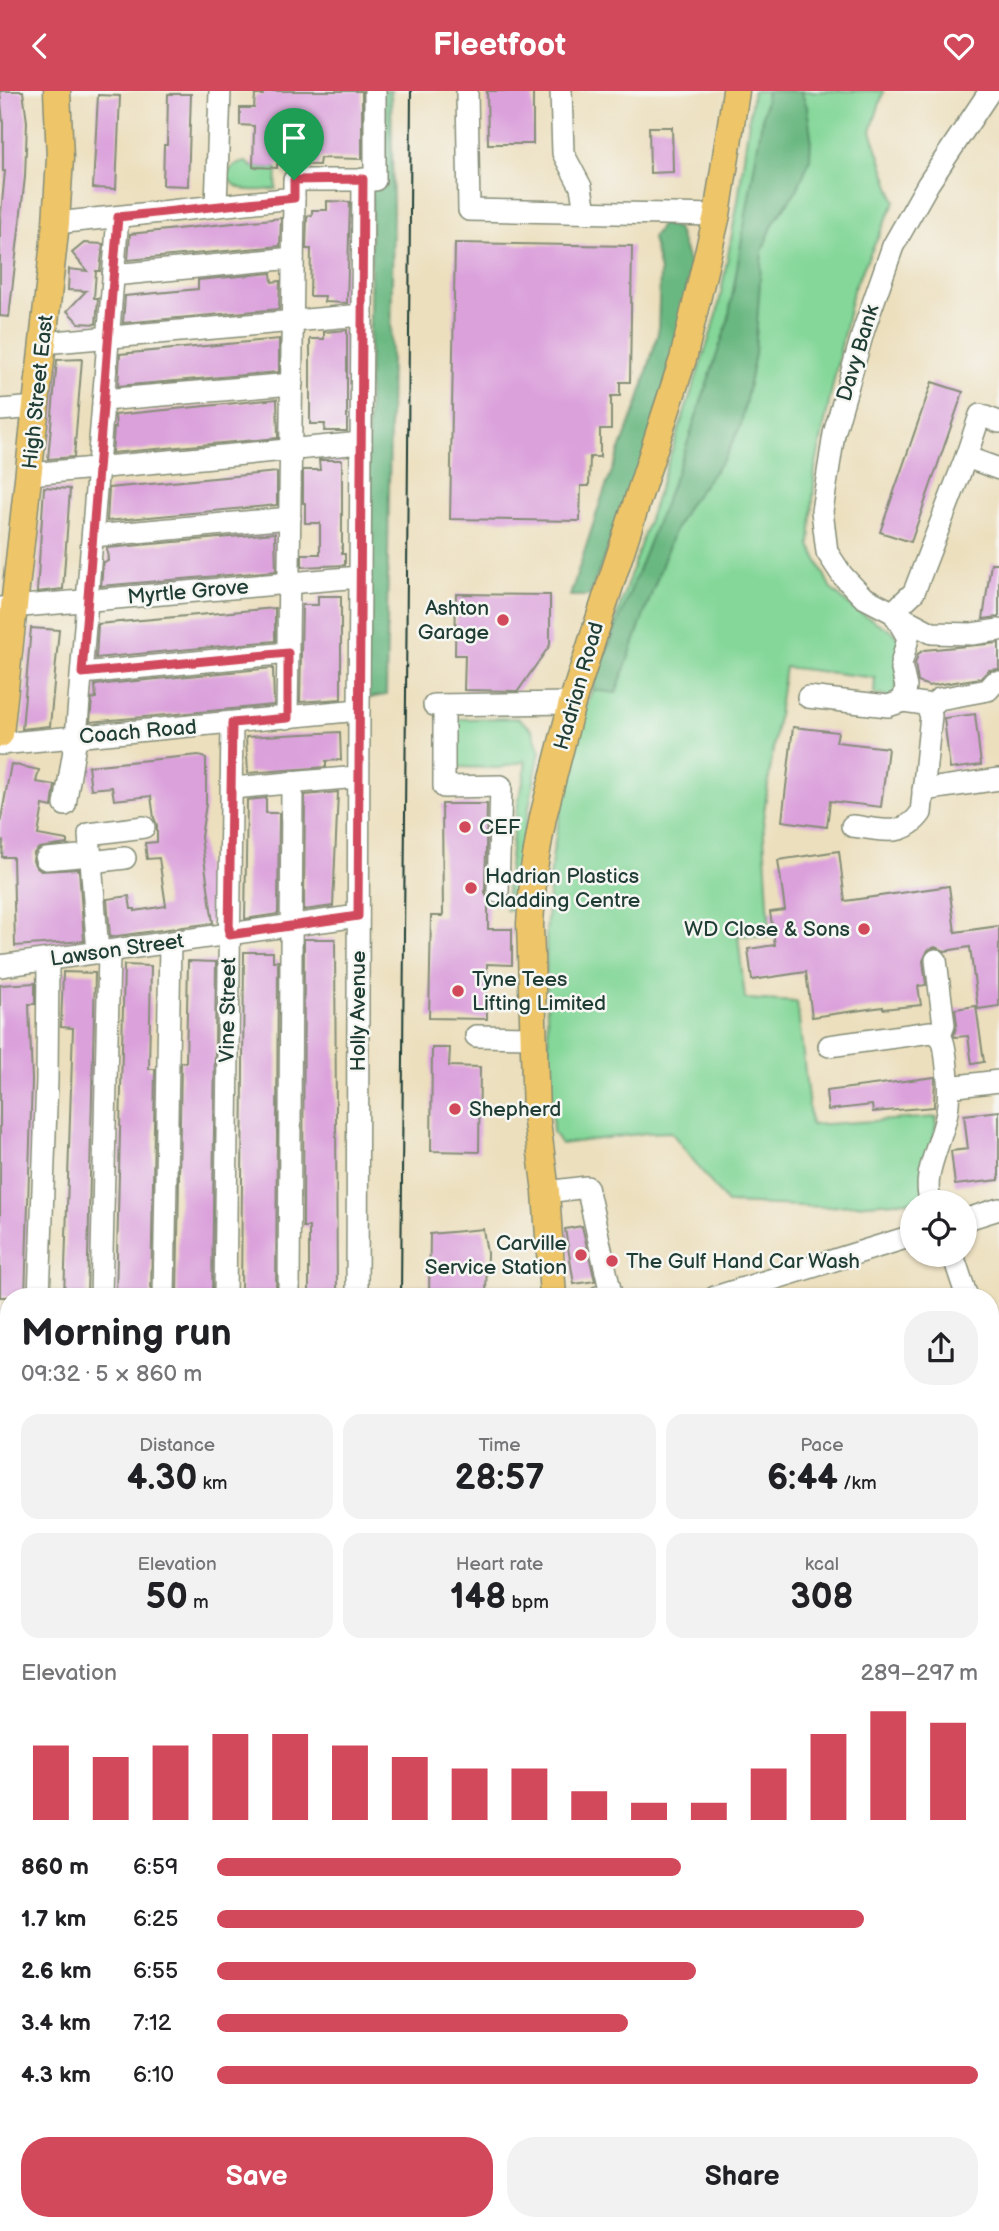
<!DOCTYPE html>
<meta charset="utf-8">
<style>
:root{--surface:#fff;--page:#f2f2f2;--text:#202124;--muted:#757577;--accent:#d1495b}
body{margin:0;font-family:"Balsamiq Sans",sans-serif;background:var(--page);color:var(--text);height:100vh;display:flex;flex-direction:column;font-size:26px;white-space:nowrap}
*{box-sizing:border-box;margin:0}
p{font-size:23px;color:var(--muted)}
.icon{flex:none;width:38px;height:38px;fill:none;stroke:currentColor;stroke-width:2;stroke-linecap:round;stroke-linejoin:round}
.map{position:relative;flex:1;overflow:hidden}
.drawer{position:absolute;left:0px;top:1197px;width:999px;height:943px;display:flex;flex-direction:column;background:var(--surface);border-radius:28px 28px 0 0;box-shadow:0 2px 5px #0004}
.drawer>*{flex:none}
.tools{position:absolute;left:900px;top:1099px;display:grid;gap:14px}
.tools a{display:grid;place-items:center;width:77px;height:77px;border-radius:50%;background:var(--surface);box-shadow:0 2px 5px #0004;font-size:35px}
.pin{position:absolute;display:grid;place-items:center;width:60px;height:60px;color:#fff;margin:-72px -30px;border-radius:50% 50% 50% 0;rotate:-45deg;box-shadow:0 0 7px #0007}
.pin .icon{rotate:45deg}
.round{display:grid;place-items:center;flex:none;width:74px;height:74px;border-radius:28px;background:var(--page)}
.head{display:flex;align-items:center;justify-content:space-between;height:119px;padding:0 21px}
h1{font-size:38px;font-weight:700;line-height:52px}
.figures{display:grid;grid-template-columns:repeat(3,1fr);gap:10px;height:119px;padding:7px 21px}
.figures div{display:grid;align-content:center;border-radius:18px;background:var(--page);text-align:center}
.figures b{font-size:35px;font-weight:700}
.figures small{font-size:19px;font-weight:400}
.figures p{font-size:19px}
.chart{height:196px;padding:14px 21px}
.chart p{display:flex;justify-content:space-between}
.chart svg{width:100%;height:126px;margin-top:7px;stroke:var(--accent);stroke-width:6}
.button{display:flex;gap:14px;margin-top:auto;padding:14px 21px}
.button a{flex:1;height:80px;border-radius:28px;background:var(--accent);color:#fff;font-size:28px;font-weight:700;line-height:80px;text-align:center}
.button a+a{background:var(--page);color:var(--text)}
ul{padding:0 21px;list-style:none;font-size:23px}
li{display:grid;grid-template-columns:112px 84px 1fr;align-items:center;height:52px}
li i{height:18px;border-radius:9px;background:var(--accent)}
header{display:flex;justify-content:space-between;align-items:center;height:91px;padding:0 21px;background:var(--accent);color:#fff;font-size:32px;font-weight:700}
.map>svg:first-child{display:block}
</style>
<header><svg class="icon" aria-label="back" viewBox="0 0 24 24"><path d="M15 5l-7 7 7 7"/></svg>Fleetfoot<svg class="icon" aria-label="heart" viewBox="0 0 24 24"><path d="M12 20l-8-8c-3-5 5-10 8-4 3-6 11-1 8 4z"/></svg></header>
<div class="map">
<svg width="999" height="2140" viewBox="0 0 999 2140">
<rect width="100%" height="100%" fill="#f6f6f2"/>
<filter id="ink" filterUnits="userSpaceOnUse"><feTurbulence type="fractalNoise" baseFrequency=".0143" numOctaves="2"/><feDisplacementMap in="SourceGraphic" scale="14" xChannelSelector="R" yChannelSelector="G"/><feConvolveMatrix kernelMatrix="1 2 1 2 8 2 1 2 1" color-interpolation-filters="sRGB"/></filter>
<filter id="wash" filterUnits="userSpaceOnUse"><feTurbulence type="fractalNoise" baseFrequency=".00686" numOctaves="4" result="noise"/><feDisplacementMap in="SourceGraphic" scale="28" xChannelSelector="R" yChannelSelector="G"/><feGaussianBlur stdDeviation="1.57" result="paint"/><feColorMatrix in="noise" values="0 0 0 0 0 0 0 0 0 0 0 0 0 0 0 0 0 1.4 0 .05"/><feComposite in="paint" operator="in"/></filter>
<g filter="url(#wash)">
<rect width="100%" height="100%" fill="#ecdfbd"/>
<!-- green -->
<g fill="#84d799" stroke="#528a66" stroke-width="2">
<path d="M753,0H883V2L871,40L895,110L853,199L815,378L810,454L831,498L855,519L895,542L898,548L897,593L894,604L890,606L874,603L875,587L785,576L763,728L770,846L738,844L745,908L797,911L811,1034L937,1026L924,1109L825,1116L727,1112L671,1041L646,1042L561,1053L553,1041L547,923L546,842L552,767L566,691L589,608L717,224L738,110Z"/>
<path d="M246,71L253,76L277,77L276,98C257,99 240,104 227,86C230,76 235,73 246,71Z"/>
<path d="M518,627L532,638L540,660L521,757L517,818L506,819C507,783 512,748 518,713C520,699 527,684 525,670L499,677L456,676L457,628Z"/>
</g>
<!-- forest -->
<g fill="#6bb881" stroke="#457a5a" stroke-width="2">
<path d="M381,0H391L393,122L386,604L364,608L372,96Z"/>
<path d="M767,0H801L807,16L811,45L810,68L798,97L774,131L762,160L755,263L741,334L726,365L687,416L673,443L616,602L592,599L685,359L728,230Z"/>
<path d="M662,133L677,137L690,175L680,242L641,374L589,505H570L602,406L639,309L658,242L660,180L652,147Z"/>
<path d="M999,2117V2140H889L930,2132H990L991,2119Z"/>
</g>
<g id="blocks">
<!-- building -->
<g fill="#dba1db">
<path d="M0,0H23L27,31L25,86L9,226L0,225V133L5,80H3V32Z"/>
<path d="M263,0H362V68L320,67L319,74L277,73V77L253,76L254,35L240,34V17H254L255,4H263Z"/>
<path d="M487,0H533V53H488Z"/>
<path d="M168,3H191L188,95L163,94L164,54H167Z"/>
<path d="M98,4L120,5L116,98L93,97Z"/>
<path d="M649,36H672L673,81L650,82Z"/>
<path d="M327,110L350,111L347,212L324,211L325,205H310L311,158H306L307,125L312,124V119H327Z"/>
<path d="M281,127L280,155L128,169L130,143Z"/>
<path d="M84,152L103,153L100,180H96L94,207H98L96,233L79,232L67,220L86,200L68,199L69,178L87,180L72,162Z"/>
<path d="M455,152L632,155L630,291H620V305H611V338H600V366H590L589,395H581L580,430L450,428Z"/>
<path d="M271,182L272,191L280,190L279,218L123,232L125,205L198,198V189Z"/>
<path d="M347,239V340H324L325,333H310V248H324V241Z"/>
<path d="M279,248V281L118,295L120,263Z"/>
<path d="M82,268L74,366L48,368L57,269Z"/>
<path d="M932,291L963,301L911,451L880,441Z"/>
<path d="M277,308L278,347L112,362L114,337H116L115,324Z"/>
<path d="M319,369H342V463H345V474L302,476V463H320V432H305V412H303V379H320Z"/>
<path d="M277,381V414L107,430L109,397Z"/>
<path d="M44,396L70,398L63,498L37,501Z"/>
<path d="M275,442L276,480L101,495L103,471L108,470L107,457Z"/>
<path d="M991,472H999V526L983,528Z"/>
<path d="M456,503L550,504V554L518,600L464,599L465,564H455Z"/>
<path d="M318,505H341V608L300,611L302,514H318Z"/>
<path d="M275,517V550L96,567L98,533Z"/>
<path d="M31,537L59,539L50,635L22,638Z"/>
<path d="M999,552V578L989,579L981,587L929,595L918,591L915,573L918,563L924,559Z"/>
<path d="M273,577L274,614L90,631L92,608L96,607L95,594Z"/>
<path d="M975,623L981,674L950,678L944,627Z"/>
<path d="M793,636L838,641L836,651L888,657L881,716L830,710L827,736L782,730Z"/>
<path d="M340,641L341,669L326,670V676L248,682L246,646Z"/>
<path d="M199,664L206,668V713L201,746L213,832L110,846L107,808L129,805L131,818H135V820L166,815L159,767L147,768L145,752L157,751V734L154,727L151,705L114,709L112,696L91,698L88,675Z"/>
<path d="M11,673L39,679L36,691L55,694L52,716L43,714L38,744L67,749V753L39,757L34,762L33,770L36,776L41,780L79,778L84,850L15,855L13,766H2L3,750L0,749V733Z"/>
<path d="M338,701L333,815L304,819L305,704Z"/>
<path d="M266,707V722H279L278,823L245,828L247,709Z"/>
<path d="M442,713H487L485,801L488,809V838H512V874L487,873V928L429,927L431,825H443Z"/>
<path d="M839,760L845,810L949,795L955,841L999,835V915L978,918L970,856L945,860L935,856L928,859L923,870L926,894L918,895L921,914L883,918V916L812,926L806,881L752,889L748,858L775,854L770,821L785,819L778,769Z"/>
<path d="M304,848H335L337,1206H309V1136H303Z"/>
<path d="M244,861H273V870H278L276,1206H241Z"/>
<path d="M188,870L216,871L212,1206H177L181,971H186Z"/>
<path d="M124,874L151,875L149,978H155L151,1206H116Z"/>
<path d="M63,881L95,882L87,1206H64L73,937L61,936Z"/>
<path d="M35,892V913H29L32,989L25,1206H0V894Z"/>
<path d="M976,915L984,971L972,973L968,945L955,946L954,944L957,933L955,918Z"/>
<path d="M432,957H450L449,975L480,976L479,1061L431,1060Z"/>
<path d="M935,986L934,1016L873,1021L872,1014L828,1019L826,1000Z"/>
<path d="M999,1020V1089L955,1094L951,1060L968,1058L964,1024Z"/>
<path d="M582,1135L595,1190L574,1193L565,1138Z"/>
<path d="M483,1138L487,1162L486,1206H429L430,1143Z"/>
</g>
</g>
</g>
<g filter="url(#ink)">
<use href="#blocks" fill-opacity="0" stroke="#868e78" stroke-width="2"/>
<g fill="none" stroke-linecap="round" stroke-linejoin="round">
<!-- minor casing -->
<g stroke="#868e78" stroke-width="24">
<g id="minor">
<path d="M467,0L469,119L717,124"/>
<path d="M561,0L563,62L581,96L585,121"/>
<path d="M990,0L928,93L893,155L864,238L834,343L822,420L827,461L842,484L863,506L932,542L972,543L999,539"/>
<path d="M216,115L220,0"/>
<path d="M56,132L294,107V89H375V0"/>
<path d="M113,184L293,167"/>
<path d="M43,252L362,224"/>
<path d="M103,309L292,293"/>
<path d="M0,319L36,316"/>
<path d="M966,366L999,378"/>
<path d="M30,383L361,352"/>
<path d="M93,445L290,427"/>
<path d="M0,517L360,486"/>
<path d="M893,521L914,501L966,366L980,324L999,331"/>
<path d="M82,582L288,562"/>
<path d="M808,606L888,615L903,610"/>
<path d="M434,614L572,612"/>
<path d="M444,614V696L501,695L498,801"/>
<path d="M928,618L939,608L988,599L995,591H999"/>
<path d="M287,627L294,107"/>
<path d="M0,653L359,619"/>
<path d="M232,697L358,686"/>
<path d="M923,699L999,688"/>
<path d="M65,714L76,647L118,126"/>
<path d="M852,735C881,738 902,748 921,722L931,624L925,613L903,610L906,596L901,574L908,547L893,521"/>
<path d="M46,768L91,764"/>
<path d="M91,771L125,767"/>
<path d="M98,862L89,743L144,736"/>
<path d="M936,869L944,934L940,945"/>
<path d="M0,875L358,825"/>
<path d="M476,945L533,946"/>
<path d="M829,955L931,941C945,944 944,955 946,967C948,985 950,1003 947,1021C943,1049 920,1085 931,1111"/>
<path d="M949,996L999,990"/>
<path d="M546,1101L587,1096L611,1203L598,1206"/>
<path d="M964,1129L999,1118"/>
<path d="M953,1164L967,1206"/>
<path d="M39,1206L47,989L48,869"/>
<path d="M101,1206L109,862"/>
<path d="M164,1206L170,852"/>
<path d="M225,1206L232,632"/>
<path d="M289,1206L292,692"/>
<path d="M357,1206L359,619L363,88"/>
<path d="M715,1206L912,1145"/>
<path d="M990,1278L999,1304"/>
<path d="M990,1336L999,1333"/>
<path d="M0,1431L9,1401"/>
<path d="M0,1472L9,1470"/>
<path d="M0,1539L9,1768"/>
<path d="M990,1640L998,1661"/>
<path d="M0,2123H9"/>
<path d="M34,2132V2140"/>
<path d="M102,2132V2140"/>
<path d="M168,2132L169,2140"/>
<path d="M233,2132L234,2140"/>
<path d="M293,2132L294,2140"/>
<path d="M350,2132V2140"/>
<path d="M430,2132V2140"/>
<path d="M463,2132L466,2140"/>
<path d="M506,2140V2132"/>
</g>
</g>
<!-- major casing -->
<g stroke="#868e78" stroke-width="29">
<g id="major">
<path d="M0,643L56,132L60,67L57,0"/>
<path d="M553,1206L546,1101L536,1023L530,833L534,777L543,726L572,612L683,268L717,124L736,0"/>
<path d="M0,1931L9,1928"/>
<path d="M824,2132L828,2140"/>
</g>
</g>
<!-- minor -->
<use href="#minor" stroke="#fff" stroke-width="21"/>
<!-- major -->
<use href="#major" stroke="#eec569" stroke-width="26"/>
<!-- tram -->
<g stroke="#1f3d34" stroke-width="2">
<path d="M401,1206L411,0"/>
<path d="M391,2140V2132"/>
</g>
</g>
</g>
<g fill="none" stroke-linecap="round" stroke-linejoin="round" filter="url(#ink)">
<!-- route casing -->
<g stroke="#fff" stroke-width="14">
<path id="route" d="M363,88L358,825L229,844L232,632L288,627V562L82,582L118,126L294,107V89Z"/>
</g>
<!-- route -->
<use href="#route" stroke="#d1495b" stroke-width="9"/>
</g>
<!-- markers -->
<g fill="#d1495b" stroke="#f6f6f2" stroke-width="2.5">
<circle cx="503" cy="529" r="7"/>
<circle cx="465" cy="736" r="7"/>
<circle cx="471" cy="797" r="7"/>
<circle cx="864" cy="838" r="7"/>
<circle cx="458" cy="900" r="7"/>
<circle cx="455" cy="1018" r="7"/>
<circle cx="581" cy="1164" r="7"/>
<circle cx="612" cy="1170" r="7"/>
</g>
<g text-anchor="middle" dominant-baseline="central" stroke-width="5" stroke-linejoin="round" paint-order="stroke">
<!-- street labels -->
<g font-size="21" fill="#1f3d34" stroke="#f6f6f2">
<text transform="translate(858 262) rotate(-73)">Davy Bank</text>
<text transform="translate(38 301) rotate(-84)">High Street East</text>
<text transform="translate(188 501) rotate(-5)">Myrtle Grove</text>
<text transform="translate(579 595) rotate(-74)">Hadrian Road</text>
<text transform="translate(138 641) rotate(-5)">Coach Road</text>
<text transform="translate(117 859) rotate(-8)">Lawson Street</text>
<text transform="translate(228 919) rotate(-89)">Vine Street</text>
<text transform="translate(358 920) rotate(-90)">Holly Avenue</text>
</g>
<!-- poi labels -->
<g font-size="21" fill="#1f3d34" stroke="#f6f6f2" text-anchor="start">
<text x="489" y="517" text-anchor="end">Ashton<tspan x="489" dy="24">Garage</tspan></text>
<text x="479" y="736">CEF</text>
<text x="485" y="785">Hadrian Plastics<tspan x="485" dy="24">Cladding Centre</tspan></text>
<text x="850" y="838" text-anchor="end">WD Close &amp; Sons</text>
<text x="472" y="888">Tyne Tees<tspan x="472" dy="24">Lifting Limited</tspan></text>
<text x="469" y="1018">Shepherd</text>
<text x="567" y="1152" text-anchor="end">Carville<tspan x="567" dy="24">Service Station</tspan></text>
<text x="626" y="1170">The Gulf Hand Car Wash</text>
</g>
</g>
</svg>
<div class="tools">
<a><svg class="icon" aria-label="locate" viewBox="0 0 24 24"><circle cx="12" cy="12" r="6"/><path d="M12 2v4M12 18v4M2 12h4M18 12h4"/></svg></a>
</div>
<div class="pin" style="left:294px;top:89px;background:#1e9e55"><svg class="icon" aria-label="arrive" viewBox="0 0 24 24"><path d="M6 21V4h12l-3 4 3 4H6"/></svg></div>
<section class="drawer">
<div class="head"><div><h1>Morning run</h1><p>09:32 · 5 × 860 m</p></div><a class="round"><svg class="icon" aria-label="share" viewBox="0 0 24 24"><path d="M12 15V3M7 8l5-5 5 5M5 13v7h14v-7"/></svg></a></div>
<div class="figures">
<div><p>Distance</p><b>4.30<small> km</small></b></div>
<div><p>Time</p><b>28:57</b></div>
<div><p>Pace</p><b>6:44<small> /km</small></b></div>
</div>
<div class="figures">
<div><p>Elevation</p><b>50<small> m</small></b></div>
<div><p>Heart rate</p><b>148<small> bpm</small></b></div>
<div><p>kcal</p><b>308</b></div>
</div>
<div class="chart"><p><span>Elevation</span>289–297 m</p>
<svg viewBox="0 0 160 44" preserveAspectRatio="none"><path d="M5 44V18M15 44V22M25 44V18M35 44V14M45 44V14M55 44V18M65 44V22M75 44V26M85 44V26M95 44V34M105 44V38M115 44V38M125 44V26M135 44V14M145 44V6M155 44V10"/></svg>
</div>
<ul>
<li><b>860 m</b>6:59<i style="width:61%"></i></li>
<li><b>1.7 km</b>6:25<i style="width:85%"></i></li>
<li><b>2.6 km</b>6:55<i style="width:63%"></i></li>
<li><b>3.4 km</b>7:12<i style="width:54%"></i></li>
<li><b>4.3 km</b>6:10<i style="width:100%"></i></li>
</ul>
<div class="button"><a>Save</a><a>Share</a></div>
</section>
</div>
